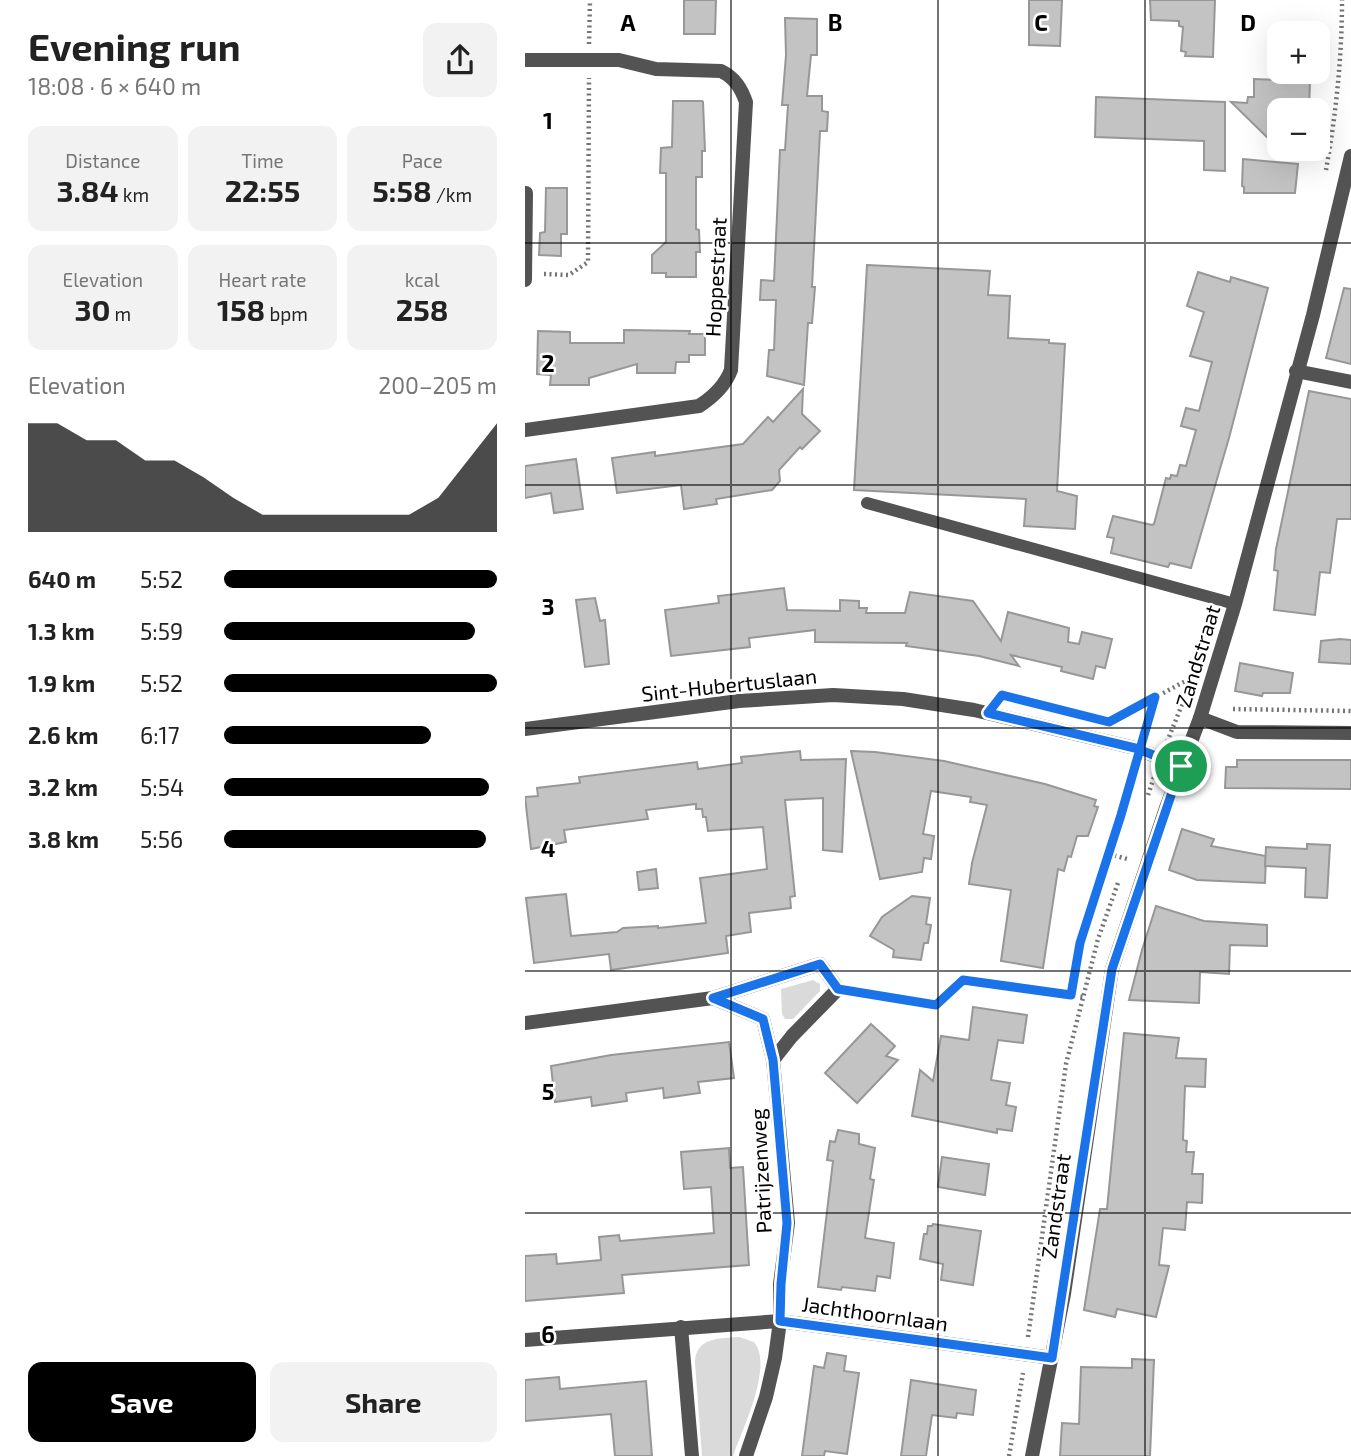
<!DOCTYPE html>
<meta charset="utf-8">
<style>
:root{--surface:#fff;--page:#f2f2f2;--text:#222;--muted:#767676;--accent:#000}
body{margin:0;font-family:"Exo 2",sans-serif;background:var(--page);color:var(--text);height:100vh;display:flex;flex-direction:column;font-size:26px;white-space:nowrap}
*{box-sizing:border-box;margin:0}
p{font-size:23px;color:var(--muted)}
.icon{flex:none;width:38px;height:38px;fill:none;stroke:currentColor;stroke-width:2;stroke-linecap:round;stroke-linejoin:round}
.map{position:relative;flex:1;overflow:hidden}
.details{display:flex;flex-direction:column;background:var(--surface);width:525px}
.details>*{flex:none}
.controls{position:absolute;left:742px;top:21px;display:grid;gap:14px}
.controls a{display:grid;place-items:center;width:63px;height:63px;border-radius:14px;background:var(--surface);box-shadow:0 7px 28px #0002;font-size:35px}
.pin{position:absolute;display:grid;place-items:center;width:60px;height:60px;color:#fff;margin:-30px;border:4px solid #fff;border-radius:50%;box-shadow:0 2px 7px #0007}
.round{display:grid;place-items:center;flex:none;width:74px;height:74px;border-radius:14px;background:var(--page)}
.summary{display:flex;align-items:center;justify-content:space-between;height:119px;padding:0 28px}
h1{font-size:38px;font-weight:700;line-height:52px}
.stats{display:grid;grid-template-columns:repeat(3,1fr);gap:10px;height:119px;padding:7px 28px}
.stats div{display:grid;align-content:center;border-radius:14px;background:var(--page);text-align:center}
.stats b{font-size:30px;font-weight:700}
.stats small{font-size:19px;font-weight:400}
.stats p{font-size:19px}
.chart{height:196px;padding:14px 28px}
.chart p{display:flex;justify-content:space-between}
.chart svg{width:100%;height:126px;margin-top:7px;fill:var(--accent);opacity:.7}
.primary-button{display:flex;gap:14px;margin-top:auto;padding:14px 28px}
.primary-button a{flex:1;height:80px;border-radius:14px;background:var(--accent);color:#fff;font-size:28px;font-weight:700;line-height:80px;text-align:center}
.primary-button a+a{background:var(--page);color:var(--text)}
ul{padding:0 28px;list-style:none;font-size:23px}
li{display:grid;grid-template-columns:112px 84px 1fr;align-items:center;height:52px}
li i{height:18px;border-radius:9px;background:var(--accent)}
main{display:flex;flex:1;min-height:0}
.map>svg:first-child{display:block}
</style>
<main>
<section class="details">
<div class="summary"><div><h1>Evening run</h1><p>18:08 · 6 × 640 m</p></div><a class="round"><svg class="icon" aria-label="share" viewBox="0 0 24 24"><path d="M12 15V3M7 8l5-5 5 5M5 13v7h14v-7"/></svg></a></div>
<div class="stats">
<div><p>Distance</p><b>3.84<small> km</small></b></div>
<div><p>Time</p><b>22:55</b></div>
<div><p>Pace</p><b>5:58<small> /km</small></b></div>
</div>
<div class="stats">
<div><p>Elevation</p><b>30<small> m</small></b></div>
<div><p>Heart rate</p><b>158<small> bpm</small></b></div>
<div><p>kcal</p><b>258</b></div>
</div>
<div class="chart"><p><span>Elevation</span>200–205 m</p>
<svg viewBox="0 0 160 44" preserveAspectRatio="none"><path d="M0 44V6L10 6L20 12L30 12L40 19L50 19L60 25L70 32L80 38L90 38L100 38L110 38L120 38L130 38L140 32L150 19L160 6V44z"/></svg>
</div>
<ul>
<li><b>640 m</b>5:52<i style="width:100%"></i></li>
<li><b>1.3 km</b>5:59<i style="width:92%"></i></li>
<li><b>1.9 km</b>5:52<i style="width:100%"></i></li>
<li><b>2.6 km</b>6:17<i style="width:76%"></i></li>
<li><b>3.2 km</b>5:54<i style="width:97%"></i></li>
<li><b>3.8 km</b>5:56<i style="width:96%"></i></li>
</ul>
<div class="primary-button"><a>Save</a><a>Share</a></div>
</section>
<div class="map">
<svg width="826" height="1456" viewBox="0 0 826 1456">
<rect width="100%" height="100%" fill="#fff"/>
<!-- green -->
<g fill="#dadada">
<path d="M288,980L295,984V991L268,1019H260L257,1014L256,989Z"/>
<path d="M214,1337L229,1342C249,1366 217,1430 208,1456H177L170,1363C170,1338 194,1338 214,1337Z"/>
</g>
<!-- building -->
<g fill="#c3c3c3" stroke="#979797" stroke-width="2">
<path d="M159,0H191L190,34H159Z"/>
<path d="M504,0H537L535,46L504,45Z"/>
<path d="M625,0H690L688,57L660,56L661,52L656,51L658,27L654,26V21L626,20Z"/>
<path d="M260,18L292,19V55H286L282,96H297V111L303,112L302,131H295L287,287H290L287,323H283L279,385L242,376L244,350H249L251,300H235L236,280L249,281L255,150H260L263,105H257L261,55Z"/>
<path d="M729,79L785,81L784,110H754V149L706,102L722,103L723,97H729Z"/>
<path d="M571,97L700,102V171L679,170V141L570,137Z"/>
<path d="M148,101H177L178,102L180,151H177V177H171V229L174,230L175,252H171V277H141V273H127V255L141,242V173H135L136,148L147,147Z"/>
<path d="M718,159L773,164L770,193H719V187L717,186Z"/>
<path d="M21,188H42V234H36V256L14,255L15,233L20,232Z"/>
<path d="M342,265L465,271L463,295L485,296L483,338L524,340V343L540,344L532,491L552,496L550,529L499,526L501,499L329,490Z"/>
<path d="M673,272L705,282L706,277L743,288L704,438L666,568L645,563L643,567L586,553L589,538L582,537L588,516L627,525L629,524L641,478L645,479L646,475L652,476L655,465L661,466L671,430L656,426L661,408L674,411L687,362L665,356L679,312L662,306Z"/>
<path d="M819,288L826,289V364L801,358Z"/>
<path d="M99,330L165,331L164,334H180V355H164V362H151L150,373H112V364L64,378V385H25L26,375L12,374L13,331L45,332V343H99Z"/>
<path d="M278,389L277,414L295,431L277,449L275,447L254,470L255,481L247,490L191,499L192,504L159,509L156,485L92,493L87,458L130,452V456L218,444L243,417L248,422Z"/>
<path d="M784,391L826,399V519H812L805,573L795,572L790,615L749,610L753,571L749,570L751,549Z"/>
<path d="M51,459L58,509L29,513L26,493L0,498V466Z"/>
<path d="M259,588L262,610L315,611V600L334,601V608H342L341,613H380L385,592L448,601L476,641L483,612L544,628L543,642L554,644L557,632L587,639L580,668L571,666L568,679L536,671L537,667L486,655L494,666L454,656L381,646L382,643L290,642V630L224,638L225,647L146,656L140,610L194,603L193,596Z"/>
<path d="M70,598L75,621L80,620L84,664L60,667L51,600Z"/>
<path d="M815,639L826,640V664L794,662L796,641Z"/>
<path d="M715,663L768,673L765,693H738L737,696L710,691Z"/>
<path d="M275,751L276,760L321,759L317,852L298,850V798L260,800L270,896L265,897L266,908L224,913L226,932L201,936L203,953L86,970L84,954L9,963L1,898L41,894L46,936L92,932L98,928L133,926V928L181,923L175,878L242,869L238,827L183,831L181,817H178L177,809H171V804L121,810L123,819L39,830L41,842L6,849L0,797L13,796L12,788L55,783L54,777L172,762L173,769L217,763L216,757Z"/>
<path d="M326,751L350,752L419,761L520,784L571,800L569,806L573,807L563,836H552L546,857L543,856L539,871L533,869L518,968L476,961L486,890L444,884L447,863L462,805L445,802L446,797L406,791L398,834L409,836L406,859L399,858L397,872L355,879Z"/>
<path d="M712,760H826V789L700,788L701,767H712Z"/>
<path d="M657,829L689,839L686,846L741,856L740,883L672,880L644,870Z"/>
<path d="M782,844L805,845L802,898L780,897L781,868L740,866L741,847L782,849Z"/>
<path d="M131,869L133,888L114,890L112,872Z"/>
<path d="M387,896L405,898L401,924L406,925L403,943H399L396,960L368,957L369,950L345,936L357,917Z"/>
<path d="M631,906L679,921L742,925V946L705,945L704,974L675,972L674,1003L604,1000L617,950Z"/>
<path d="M448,1007L502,1015L498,1043L473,1040L466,1080L485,1083L481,1105L491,1107L487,1131L472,1129V1133L387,1116L395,1070L408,1081L416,1036L444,1040Z"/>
<path d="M346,1024L370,1046L361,1056L373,1060L332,1103L300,1073Z"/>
<path d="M599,1033L654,1038L651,1058L681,1059L680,1087L660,1086L658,1140L662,1141L661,1152H669L667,1174H678L677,1203L662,1202L660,1230L638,1228L634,1265L644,1266L631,1317L592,1309L590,1317L559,1310L575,1209H582Z"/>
<path d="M204,1042L209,1078L173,1082L175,1093L139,1098L138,1088L101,1093L102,1101L67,1106L66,1097L30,1102L26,1066L86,1055Z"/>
<path d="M313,1130L334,1134V1144L350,1148L345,1179L349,1180L340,1238L369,1243L365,1278L352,1276L350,1291L317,1287L316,1290L293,1287L308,1161L302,1160L305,1141L310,1142Z"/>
<path d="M204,1148L205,1168L218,1167L224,1265L97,1275L99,1293L0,1301V1256L31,1254L32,1264L76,1260L74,1237L94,1235L95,1241L189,1233L186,1187L159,1189L156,1152Z"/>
<path d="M417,1157L464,1164L460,1195L413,1187Z"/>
<path d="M408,1224L456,1231L448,1285L416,1280L418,1264L395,1259L399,1234H402L403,1226H407Z"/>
<path d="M302,1353L321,1356L319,1371L334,1373L322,1454L300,1451L299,1456H277L289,1366L299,1368Z"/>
<path d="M607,1359L629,1360L625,1456H535L537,1423L554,1424L556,1367L607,1368Z"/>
<path d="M34,1377L35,1389L121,1381L127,1456H90L86,1414L0,1421V1380Z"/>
<path d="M386,1380L451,1390L448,1415L432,1413L431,1418L407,1415L401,1456H376Z"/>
</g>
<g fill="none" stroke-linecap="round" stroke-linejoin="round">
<!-- path -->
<g stroke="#757575" stroke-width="4.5" stroke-dasharray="2 3.5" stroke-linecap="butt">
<path d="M64,44L65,0"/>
<path d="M801,170C811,114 817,57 817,0"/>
<path d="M19,274L44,275L63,262L64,78"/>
<path d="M708,709L826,711"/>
<path d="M585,722L666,678"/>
<path d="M620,733L630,697"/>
<path d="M642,742L658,702"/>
<path d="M623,795L630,774"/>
<path d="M584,854L602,859"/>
<path d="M331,993L411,1005L437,980L558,997"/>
<path d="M546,995L555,943L611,765"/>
<path d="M503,1337L541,1064L573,939L594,880"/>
<path d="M484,1456L498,1373"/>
</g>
<!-- service -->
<path stroke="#535353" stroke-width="12" d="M342,503L710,604"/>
<!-- minor -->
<g stroke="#535353" stroke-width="14">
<path d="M0,60H94L131,69L196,71C210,78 216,88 221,102L206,370C200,386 188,397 174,406L0,430"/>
<path d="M0,280L1,193"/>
<path d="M771,371L826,382"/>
<path d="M675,718L712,732L826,733"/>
<path d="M0,729L214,701L308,695L378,699L449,710L610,748L656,766"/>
<path d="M188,998L238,1019L248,1060"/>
<path d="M0,1023L188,998L295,964L313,989L267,1036L248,1060L263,1223L255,1284V1321L250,1358L241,1397L221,1456"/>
<path d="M156,1327L167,1456"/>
<path d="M0,1340L255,1321L527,1358"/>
<path d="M507,1456L539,1294L587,969L641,808L675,718L710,604L788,315L826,156"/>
</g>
</g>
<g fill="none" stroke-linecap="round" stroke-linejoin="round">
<!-- route casing -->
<g stroke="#fff" stroke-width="14">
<path id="route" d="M656,766C641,760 626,754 610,748L463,713L477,695L584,722L630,697L596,815L555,943L546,995L438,980L411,1005L313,989L295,964L188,998L238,1019L248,1060L262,1223L256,1284L255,1321L527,1358L587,969L656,766"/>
</g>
<!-- route -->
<use href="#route" stroke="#1a73e8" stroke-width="9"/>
</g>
<!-- grid -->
<path fill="none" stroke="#000" stroke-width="2" stroke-opacity="0.55" d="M206,0V1456M413,0V1456M620,0V1456M0,243H826M0,485H826M0,728H826M0,971H826M0,1213H826"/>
<g text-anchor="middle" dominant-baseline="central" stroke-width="5" stroke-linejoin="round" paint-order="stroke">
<!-- street labels -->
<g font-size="21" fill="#000" stroke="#fff">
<text transform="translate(190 277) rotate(-87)">Hoppestraat</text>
<text transform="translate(672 656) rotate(-73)">Zandstraat</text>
<text transform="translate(204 684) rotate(-6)">Sint-Hubertuslaan</text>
<text transform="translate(235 1171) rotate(-93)">Patrijzenweg</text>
<text transform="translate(530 1206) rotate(-82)">Zandstraat</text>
<text transform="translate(350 1313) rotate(8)">Jachthoornlaan</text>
</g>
</g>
<g font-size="23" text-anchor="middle" font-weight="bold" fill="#000" stroke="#fff" stroke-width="5" stroke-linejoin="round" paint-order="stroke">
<text x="103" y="31">A</text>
<text x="310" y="31">B</text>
<text x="516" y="31">C</text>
<text x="723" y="31">D</text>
<text x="23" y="129">1</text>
<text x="23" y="372">2</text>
<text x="23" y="615">3</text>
<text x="23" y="857">4</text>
<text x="23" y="1100">5</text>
<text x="23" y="1343">6</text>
</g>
</svg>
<div class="controls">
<a>+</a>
<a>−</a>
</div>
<div class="pin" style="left:656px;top:766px;background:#1e9e55"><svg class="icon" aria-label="arrive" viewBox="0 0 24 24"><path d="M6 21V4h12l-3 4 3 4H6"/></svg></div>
</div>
</main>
